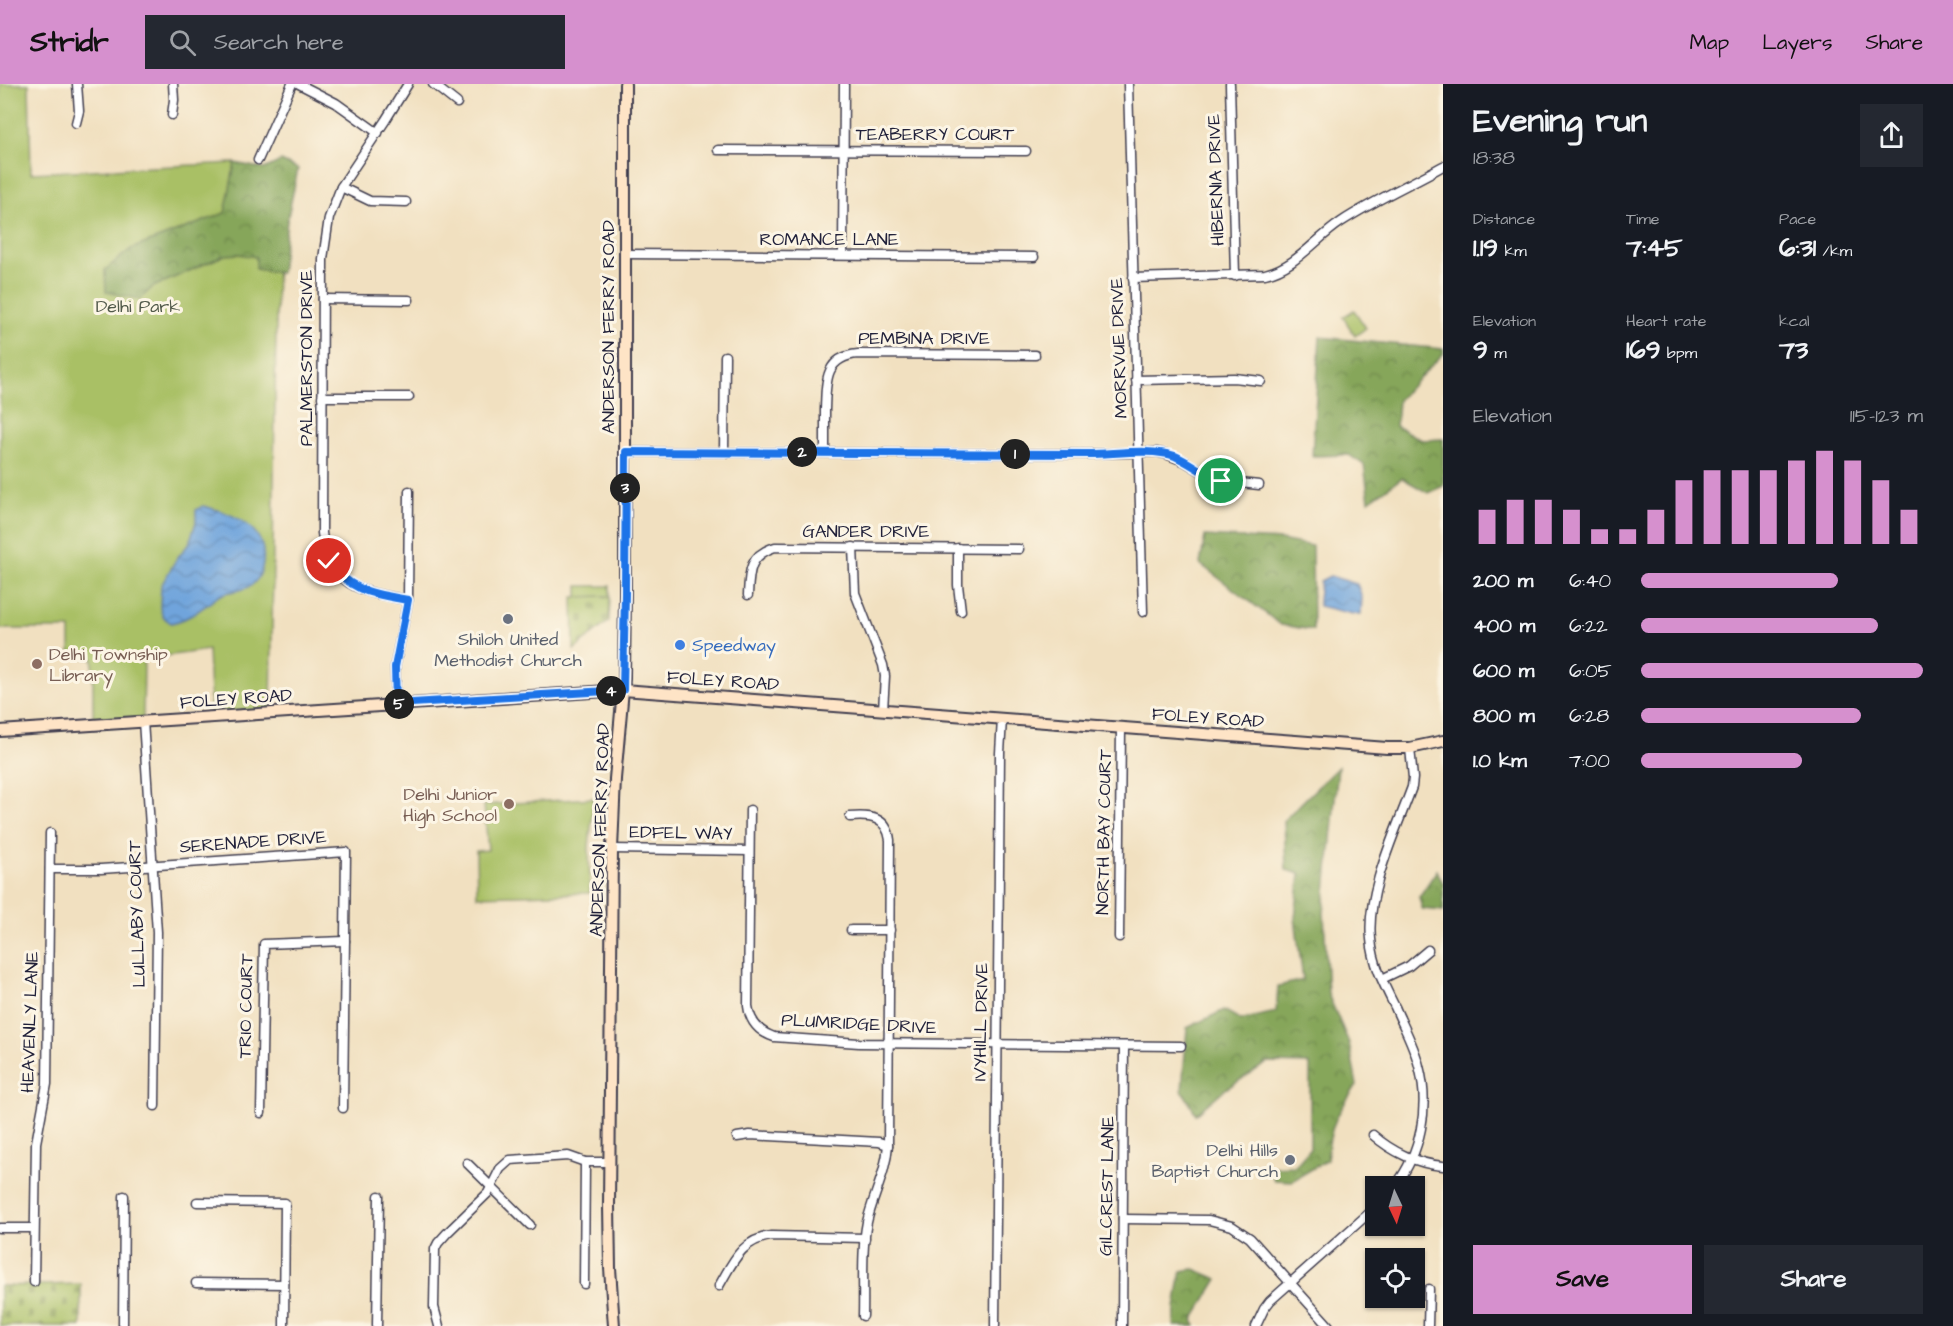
<!DOCTYPE html>
<meta charset="utf-8">
<style>
:root{--surface:#171b24;--page:#242831;--text:#f1f3f6;--muted:#9ea1a6;--accent:#d690ce}
body{margin:0;font-family:"Architects Daughter",sans-serif;background:var(--page);color:var(--text);height:100vh;display:flex;flex-direction:column;font-size:22px;white-space:nowrap}
*{box-sizing:border-box;margin:0}
p{font-size:20px;color:var(--muted)}
.icon{flex:none;width:33px;height:33px;fill:none;stroke:currentColor;stroke-width:2;stroke-linecap:round;stroke-linejoin:round}
.map{position:relative;flex:1;overflow:hidden}
.drawer{display:flex;flex-direction:column;background:var(--surface);width:510px}
.drawer>*{flex:none}
.needle{width:39px;rotate:176deg}
.controls{position:absolute;left:1365px;top:1092px;display:grid;gap:12px}
.controls a{display:grid;place-items:center;width:60px;height:60px;border-radius:0px;background:var(--surface);box-shadow:0 2px 4px #0004;font-size:30px}
.pin{position:absolute;display:grid;place-items:center;width:51px;height:51px;color:#fff;margin:-26px;border:3px solid #fff;border-radius:50%;box-shadow:0 2px 6px #0007}
.km{position:absolute;width:30px;height:30px;margin:-15px;border-radius:50%;background:#222;color:#fff;font-size:16px;line-height:30px;text-align:center}
.round{display:grid;place-items:center;flex:none;width:63px;height:63px;border-radius:0px;background:var(--page)}
.summary{display:flex;align-items:center;justify-content:space-between;height:102px;padding:0 30px}
h1{font-size:33px;font-weight:800;line-height:45px}
.metrics{display:grid;grid-template-columns:repeat(3,1fr);gap:9px;height:102px;padding:6px 30px}
.metrics div{display:grid;align-content:center}
.metrics b{font-size:26px;font-weight:800}
.metrics small{font-size:16px;font-weight:400}
.metrics p{font-size:16px}
.chart{height:168px;padding:12px 30px}
.chart p{display:flex;justify-content:space-between}
.chart svg{width:100%;height:108px;margin-top:6px;stroke:var(--accent);stroke-width:6}
.cta{display:flex;gap:12px;margin-top:auto;padding:12px 30px}
.cta a{flex:1;height:69px;border-radius:0px;background:var(--accent);color:#111;font-size:24px;font-weight:800;line-height:69px;text-align:center}
.cta a+a{background:var(--page);color:var(--text)}
ul{padding:0 30px;list-style:none;font-size:20px}
li{display:grid;grid-template-columns:96px 72px 1fr;align-items:center;height:45px}
li i{height:15px;border-radius:8px;background:var(--accent)}
header{display:flex;align-items:center;gap:36px;box-sizing:border-box;height:84px;padding:0 30px;background:var(--accent);color:#111}
header strong{font-size:28px}
nav{display:flex;gap:33px;margin-inline-start:auto;font-size:21px}
.search{width:420px;height:54px;background:var(--page);display:flex;align-items:center;gap:15px;box-sizing:border-box;padding:0 21px;border-radius:0px;color:var(--muted);font-size:22px}
main{display:flex;flex:1;min-height:0}
.map>svg:first-child{display:block}
</style>
<header>
<strong>Stridr</strong>
<div class="search"><svg class="icon" aria-label="search" viewBox="0 0 24 24"><circle cx="10" cy="10" r="6"/><path d="M15 15l6 6"/></svg>Search here</div>
<nav><a>Map</a><a>Layers</a><a>Share</a></nav>
</header>
<main>
<div class="map">
<svg width="1443" height="1242" viewBox="0 0 1443 1242">
<defs>
<pattern id="forest-crowns" width="20" height="18" patternUnits="userSpaceOnUse" patternTransform="scale(1.5)"><rect width="20" height="18" fill="#86a65a"/><path d="M2 6a3 3 0 1 1 6 0M12 15a3 3 0 1 1 6 0" fill="none" stroke="#6d874c"/></pattern>
<pattern id="cemetery-stones" width="16" height="16" patternUnits="userSpaceOnUse" patternTransform="scale(1.5)"><rect width="16" height="16" fill="#a9c065"/><path d="M2 7V4a2 2 0 0 1 4 0v3zM10 15v-3a2 2 0 0 1 4 0v3z" fill="#899c54"/></pattern>
<pattern id="water-waves" width="16" height="10" patternUnits="userSpaceOnUse" patternTransform="scale(1.5)"><rect width="16" height="10" fill="#6fa4dc"/><path d="M0 5q4-4 8 0t8 0" fill="none" stroke="#5b85b4"/></pattern>
</defs>
<rect width="100%" height="100%" fill="#fcf5e5"/>
<filter id="ink" filterUnits="userSpaceOnUse"><feTurbulence type="fractalNoise" baseFrequency=".0167" numOctaves="2"/><feDisplacementMap in="SourceGraphic" scale="12" xChannelSelector="R" yChannelSelector="G"/><feConvolveMatrix kernelMatrix="1 2 1 2 8 2 1 2 1" color-interpolation-filters="sRGB"/></filter>
<filter id="wash" filterUnits="userSpaceOnUse"><feTurbulence type="fractalNoise" baseFrequency=".008" numOctaves="4" result="noise"/><feDisplacementMap in="SourceGraphic" scale="24" xChannelSelector="R" yChannelSelector="G"/><feGaussianBlur stdDeviation="1.35" result="paint"/><feColorMatrix in="noise" values="0 0 0 0 0 0 0 0 0 0 0 0 0 0 0 0 0 1.4 0 .05"/><feComposite in="paint" operator="in"/></filter>
<g filter="url(#wash)">
<rect width="100%" height="100%" fill="#f1e0c0"/>
<!-- green -->
<g fill="#a9c065" stroke="#667150" stroke-width="1.5">
<path d="M0,0H29L31,89L234,79L278,88L271,629L211,633L208,566L144,575L143,637L93,641V574H70V545H0Z"/>
<path d="M1354,226L1366,244L1355,252L1343,233Z"/>
<path d="M578,502H610V512L578,513Z"/>
<path d="M594,714L589,763L590,809L477,812L476,767L488,766L484,721Z"/>
</g>
<!-- forest -->
<g fill="url(#forest-crowns)" stroke="#54644a" stroke-width="1.5">
<path d="M281,77L298,85L287,137L281,189L256,185V173L239,170L225,171L153,203L140,215L106,208L105,186L131,165L225,129L235,79L264,85Z"/>
<path d="M1320,253L1443,265V270L1398,316L1396,342L1422,356L1443,355V402L1428,409L1402,394L1369,417L1364,381L1349,371L1312,372Z"/>
<path d="M1205,452L1281,456L1312,462L1313,546L1281,541L1200,480Z"/>
<path d="M1338,683L1324,829L1328,910L1349,959L1357,1001C1337,1030 1330,1040 1327,1076L1292,1097L1274,1096L1268,1083L1295,1082L1310,1065V980L1267,979L1224,1006L1196,1030L1182,1006L1187,944L1224,926L1241,936L1276,928L1278,902L1303,896L1295,834L1300,790L1286,786L1284,736Z"/>
<path d="M1437,786L1443,800V827L1422,825L1419,813Z"/>
<path d="M1194,1185L1218,1195L1193,1236L1196,1242H1174L1175,1224L1181,1187Z"/>
</g>
<!-- cemetery -->
<g fill="url(#cemetery-stones)" stroke="#667150" stroke-width="1.5">
<path d="M610,512L609,537L574,566L573,513Z"/>
<path d="M81,1200V1242H0V1202Z"/>
</g>
<!-- water -->
<g fill="url(#water-waves)" stroke="#48638c" stroke-width="1.5">
<path d="M203,422C233,429 268,443 263,479C262,487 260,494 253,500C243,509 230,505 219,512C203,523 191,535 171,539L163,533L160,524L161,502L177,474L189,460L196,438V426Z"/>
<path d="M1330,492L1357,500L1362,513L1361,530H1353L1319,522L1318,517L1320,497Z"/>
</g>
</g>
<g filter="url(#ink)">
<g fill="none" stroke-linecap="round" stroke-linejoin="round">
<!-- street casing -->
<g stroke="#413e4f" stroke-width="11">
<g id="street">
<path d="M299,0L336,19L378,49"/>
<path d="M408,0L385,37L341,103L329,134L323,175L322,449C328,503 363,508 408,516"/>
<path d="M433,0L457,19"/>
<path d="M1128,0L1143,528"/>
<path d="M1230,0L1235,192"/>
<path d="M172,31L174,16L173,0"/>
<path d="M76,39L79,27L77,0"/>
<path d="M718,66L1026,67"/>
<path d="M258,76L292,0"/>
<path d="M341,103L370,117L406,118"/>
<path d="M624,170L1034,173"/>
<path d="M843,171L844,0"/>
<path d="M1133,194L1265,190C1296,183 1314,156 1341,138C1373,117 1409,101 1443,82"/>
<path d="M323,215L409,216"/>
<path d="M1136,296L1234,294L1261,297"/>
<path d="M322,313H409"/>
<path d="M626,368L1089,370L1156,368L1166,370L1184,377L1211,393L1221,397L1259,401"/>
<path d="M724,368L725,272"/>
<path d="M825,368C825,354 825,340 825,326C826,299 824,273 858,270L1035,271"/>
<path d="M853,463L855,509L883,581L885,592L883,626"/>
<path d="M958,464V501L961,527"/>
<path d="M748,511C749,488 749,471 775,463L1019,465"/>
<path d="M396,620L395,583L408,516L409,407"/>
<path d="M143,637L157,848L155,1022"/>
<path d="M750,726L748,922C750,938 759,948 774,953L859,959L1181,962"/>
<path d="M850,733C870,731 887,733 890,756L888,1061C886,1089 873,1112 867,1138C861,1168 864,1202 863,1232"/>
<path d="M612,765L749,767"/>
<path d="M50,785H101L346,768L343,1024"/>
<path d="M851,846H890"/>
<path d="M1119,853L1121,644"/>
<path d="M1382,895L1409,882L1428,866"/>
<path d="M261,1029L264,860L345,857"/>
<path d="M1373,1051C1392,1068 1418,1080 1443,1082"/>
<path d="M737,1053L750,1051L879,1058L888,1061"/>
<path d="M467,1079L530,1141"/>
<path d="M1395,1102C1421,1069 1430,1023 1419,982C1414,961 1403,942 1395,923C1384,901 1373,880 1371,855C1366,808 1396,747 1412,703L1413,694L1410,664"/>
<path d="M197,1118L285,1119L284,1242"/>
<path d="M1123,1135L1209,1136L1232,1142L1250,1154L1329,1242"/>
<path d="M0,1144H34"/>
<path d="M34,1198L36,1059L47,1000L50,749"/>
<path d="M196,1199L284,1200"/>
<path d="M584,1200L585,1078"/>
<path d="M719,1202C733,1178 741,1156 771,1152L865,1154"/>
<path d="M123,1242L124,1112"/>
<path d="M377,1242L379,1112"/>
<path d="M439,1242L434,1223L435,1165L438,1159L447,1149L488,1109L500,1085L510,1076L568,1072L585,1078H609"/>
<path d="M995,1242L1000,669L1002,635"/>
<path d="M1122,1242L1124,962"/>
<path d="M1256,1242L1264,1225L1270,1217L1376,1123"/>
<path d="M1428,1242L1429,1205"/>
</g>
</g>
<!-- secondary casing -->
<g stroke="#413e4f" stroke-width="14">
<g id="secondary">
<path d="M0,647L623,606L1387,664H1410L1443,657"/>
<path d="M614,1242L610,1184L609,1122L612,765L615,695L624,594L625,509V0"/>
</g>
</g>
<!-- street -->
<use href="#street" stroke="#fff" stroke-width="8"/>
<!-- secondary -->
<use href="#secondary" stroke="#fee4c6" stroke-width="10"/>
</g>
</g>
<g fill="none" stroke-linecap="round" stroke-linejoin="round" filter="url(#ink)">
<!-- route casing -->
<g stroke="#fff" stroke-width="12">
<path id="route" d="M329,477C350,508 374,510 408,516L395,583L396,620L623,606L625,509L626,368L1089,370C1114,370 1151,364 1175,372C1191,379 1205,391 1221,397"/>
</g>
<!-- route -->
<use href="#route" stroke="#1a73e8" stroke-width="8"/>
</g>
<!-- markers -->
<g fill="#6b7280" stroke="#fcf5e5" stroke-width="2">
<circle cx="508" cy="535" r="6"/>
<circle cx="1290" cy="1076" r="6"/>
</g>
<circle fill="#3f7fe0" stroke="#fcf5e5" stroke-width="2" cx="680" cy="561" r="6"/>
<g fill="#8d6e63" stroke="#fcf5e5" stroke-width="2">
<circle cx="37" cy="580" r="6"/>
<circle cx="509" cy="720" r="6"/>
</g>
<g text-anchor="middle" dominant-baseline="central" stroke-width="6" stroke-linejoin="round" paint-order="stroke">
<!-- street labels -->
<g font-size="18" fill="#22223b" stroke="#fcf5e5">
<text x="935" y="50">TEABERRY COURT</text>
<text transform="translate(1216 96) rotate(-92)">HIBERNIA DRIVE</text>
<text x="829" y="155">ROMANCE LANE</text>
<text transform="translate(608 243) rotate(-90)">ANDERSON FERRY ROAD</text>
<text x="924" y="254">PEMBINA DRIVE</text>
<text transform="translate(1119 264) rotate(-92)">MORRVUE DRIVE</text>
<text transform="translate(306 274) rotate(-90)">PALMERSTON DRIVE</text>
<text x="866" y="447">GANDER DRIVE</text>
<text transform="translate(723 597) rotate(4)">FOLEY ROAD</text>
<text transform="translate(236 615) rotate(-4)">FOLEY ROAD</text>
<text transform="translate(1208 634) rotate(4)">FOLEY ROAD</text>
<text transform="translate(600 746) rotate(-88)">ANDERSON FERRY ROAD</text>
<text transform="translate(1104 748) rotate(-89)">NORTH BAY COURT</text>
<text transform="translate(681 749) rotate(1)">EDFEL WAY</text>
<text transform="translate(253 758) rotate(-4)">SERENADE DRIVE</text>
<text transform="translate(137 830) rotate(-92)">LULLABY COURT</text>
<text transform="translate(246 922) rotate(-89)">TRIO COURT</text>
<text transform="translate(30 938) rotate(-88)">HEAVENLY LANE</text>
<text transform="translate(981 938) rotate(-89)">IVYHILL DRIVE</text>
<text transform="translate(859 940) rotate(3)">PLUMRIDGE DRIVE</text>
<text transform="translate(1107 1102) rotate(-89)">GILCREST LANE</text>
</g>
<!-- park labels -->
<g font-size="18" fill="#51594a" stroke="#fcf5e5">
<text x="138" y="222">Delhi Park</text>
</g>
<!-- worship labels -->
<g font-size="18" fill="#5b616d" stroke="#fcf5e5">
<text x="508" y="555">Shiloh United<tspan x="508" dy="21">Methodist Church</tspan></text>
<text x="1278" y="1066" text-anchor="end">Delhi Hills<tspan x="1278" dy="21">Baptist Church</tspan></text>
</g>
<!-- shop labels -->
<g font-size="18" fill="#366cbe" stroke="#fcf5e5" text-anchor="start">
<text x="692" y="561">Speedway</text>
</g>
<!-- education labels -->
<g font-size="18" fill="#785e54" stroke="#fcf5e5" text-anchor="start">
<text x="49" y="570">Delhi Township<tspan x="49" dy="21">Library</tspan></text>
<text x="497" y="710" text-anchor="end">Delhi Junior<tspan x="497" dy="21">High School</tspan></text>
</g>
</g>
</svg>
<div class="controls">
<a><svg class="needle" viewBox="-14 -14 28 28"><path d="M0-13l5 13h-10z" fill="#e53935"/><path d="M0 13l5-13h-10z" fill="#9ea1a6"/></svg></a>
<a><svg class="icon" aria-label="locate" viewBox="0 0 24 24"><circle cx="12" cy="12" r="6"/><path d="M12 2v4M12 18v4M2 12h4M18 12h4"/></svg></a>
</div>
<div class="pin" style="left:1221px;top:397px;background:#1e9e55"><svg class="icon" aria-label="arrive" viewBox="0 0 24 24"><path d="M6 21V4h12l-3 4 3 4H6"/></svg></div>
<div class="pin" style="left:329px;top:477px;background:#d93025"><svg class="icon" aria-label="check" viewBox="0 0 24 24"><path d="M5 12l5 5 9-10"/></svg></div>
<b class="km" style="left:1015px;top:370px">1</b>
<b class="km" style="left:802px;top:368px">2</b>
<b class="km" style="left:625px;top:404px">3</b>
<b class="km" style="left:611px;top:607px">4</b>
<b class="km" style="left:399px;top:620px">5</b>
</div>
<section class="drawer">
<div class="summary"><div><h1>Evening run</h1><p>18:38</p></div><a class="round"><svg class="icon" aria-label="share" viewBox="0 0 24 24"><path d="M12 15V3M7 8l5-5 5 5M5 13v7h14v-7"/></svg></a></div>
<div class="metrics">
<div><p>Distance</p><b>1.19<small> km</small></b></div>
<div><p>Time</p><b>7:45</b></div>
<div><p>Pace</p><b>6:31<small> /km</small></b></div>
</div>
<div class="metrics">
<div><p>Elevation</p><b>9<small> m</small></b></div>
<div><p>Heart rate</p><b>169<small> bpm</small></b></div>
<div><p>kcal</p><b>73</b></div>
</div>
<div class="chart"><p><span>Elevation</span>115–123 m</p>
<svg viewBox="0 0 160 44" preserveAspectRatio="none"><path d="M5 44V30M15 44V26M25 44V26M35 44V30M45 44V38M55 44V38M65 44V30M75 44V18M85 44V14M95 44V14M105 44V14M115 44V10M125 44V6M135 44V10M145 44V18M155 44V30"/></svg>
</div>
<ul>
<li><b>200 m</b>6:40<i style="width:70%"></i></li>
<li><b>400 m</b>6:22<i style="width:84%"></i></li>
<li><b>600 m</b>6:05<i style="width:100%"></i></li>
<li><b>800 m</b>6:28<i style="width:78%"></i></li>
<li><b>1.0 km</b>7:00<i style="width:57%"></i></li>
</ul>
<div class="cta"><a>Save</a><a>Share</a></div>
</section>
</main>
